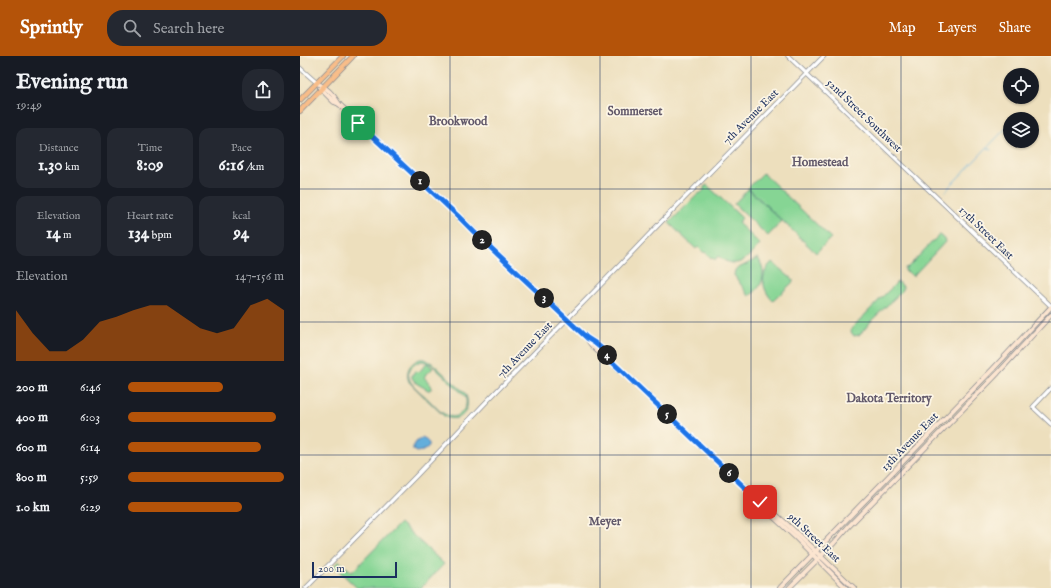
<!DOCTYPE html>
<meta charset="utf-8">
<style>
:root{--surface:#171b24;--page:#242831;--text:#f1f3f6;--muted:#9ea1a6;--accent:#b45309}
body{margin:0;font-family:"IM FELL English",serif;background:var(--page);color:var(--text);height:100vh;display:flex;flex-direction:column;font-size:15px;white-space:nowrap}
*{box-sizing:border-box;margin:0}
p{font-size:13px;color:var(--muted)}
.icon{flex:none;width:22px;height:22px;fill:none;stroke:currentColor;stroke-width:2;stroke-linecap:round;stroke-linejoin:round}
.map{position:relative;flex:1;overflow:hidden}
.details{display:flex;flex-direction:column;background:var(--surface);width:300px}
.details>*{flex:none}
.controls{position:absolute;left:703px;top:12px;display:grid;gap:8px}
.controls a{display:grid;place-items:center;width:36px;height:36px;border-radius:50%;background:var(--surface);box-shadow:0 1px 3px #0004;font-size:20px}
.scale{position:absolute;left:12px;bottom:10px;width:85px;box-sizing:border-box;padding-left:4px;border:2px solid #1b2f5e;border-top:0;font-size:11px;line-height:14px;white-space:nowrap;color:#1b2f5e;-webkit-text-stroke:3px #fcf5e5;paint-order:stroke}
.pin{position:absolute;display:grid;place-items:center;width:34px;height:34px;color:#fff;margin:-17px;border-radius:8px;box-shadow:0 2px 6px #0006}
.km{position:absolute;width:20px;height:20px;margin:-10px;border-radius:50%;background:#222;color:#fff;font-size:11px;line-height:20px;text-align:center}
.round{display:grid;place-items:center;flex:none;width:42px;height:42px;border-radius:16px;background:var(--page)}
.overview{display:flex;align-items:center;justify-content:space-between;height:68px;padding:0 16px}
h1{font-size:22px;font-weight:700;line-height:30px}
.stats{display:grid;grid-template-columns:repeat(3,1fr);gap:6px;height:68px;padding:4px 16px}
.stats div{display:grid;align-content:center;border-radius:10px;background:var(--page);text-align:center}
.stats b{font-size:17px;font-weight:700}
.stats small{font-size:11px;font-weight:400}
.stats p{font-size:11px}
.chart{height:112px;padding:8px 16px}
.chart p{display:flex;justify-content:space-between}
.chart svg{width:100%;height:72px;margin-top:4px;fill:var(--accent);opacity:.7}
ul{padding:0 16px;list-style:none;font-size:13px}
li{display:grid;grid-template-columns:64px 48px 1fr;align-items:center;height:30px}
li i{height:10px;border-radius:5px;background:var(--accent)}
header{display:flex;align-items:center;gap:24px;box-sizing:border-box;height:56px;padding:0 20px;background:var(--accent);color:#fff}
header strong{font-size:19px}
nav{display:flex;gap:22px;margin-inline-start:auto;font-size:14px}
.search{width:280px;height:36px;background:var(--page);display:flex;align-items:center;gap:10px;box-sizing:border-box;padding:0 14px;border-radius:16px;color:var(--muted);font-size:15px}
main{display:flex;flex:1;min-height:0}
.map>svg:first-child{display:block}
</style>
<header>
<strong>Sprintly</strong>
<div class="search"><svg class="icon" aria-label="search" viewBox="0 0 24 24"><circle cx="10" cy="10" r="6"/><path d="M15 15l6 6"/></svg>Search here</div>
<nav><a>Map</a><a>Layers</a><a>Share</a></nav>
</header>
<main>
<section class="details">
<div class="overview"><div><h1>Evening run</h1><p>19:49</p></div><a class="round"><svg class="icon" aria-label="share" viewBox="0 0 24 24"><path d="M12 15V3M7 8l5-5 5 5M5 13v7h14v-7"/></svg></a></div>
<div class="stats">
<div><p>Distance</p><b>1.30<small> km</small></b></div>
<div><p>Time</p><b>8:09</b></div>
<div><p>Pace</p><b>6:16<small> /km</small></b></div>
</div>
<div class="stats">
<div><p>Elevation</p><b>14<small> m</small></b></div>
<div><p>Heart rate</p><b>134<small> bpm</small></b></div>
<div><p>kcal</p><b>94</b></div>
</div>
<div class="chart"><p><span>Elevation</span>147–156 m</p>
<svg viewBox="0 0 160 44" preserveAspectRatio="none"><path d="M0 44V13L10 27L20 38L30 38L40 31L50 20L60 17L70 13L80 10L90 10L100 17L110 24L120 27L130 24L140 10L150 6L160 13V44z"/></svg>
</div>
<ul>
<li><b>200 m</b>6:46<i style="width:61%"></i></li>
<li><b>400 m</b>6:03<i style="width:95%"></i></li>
<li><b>600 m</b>6:14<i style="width:85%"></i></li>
<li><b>800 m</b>5:59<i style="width:100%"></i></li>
<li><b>1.0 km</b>6:29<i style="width:73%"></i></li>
</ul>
</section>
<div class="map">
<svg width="751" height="532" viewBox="0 0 751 532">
<rect width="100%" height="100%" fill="#fcf5e5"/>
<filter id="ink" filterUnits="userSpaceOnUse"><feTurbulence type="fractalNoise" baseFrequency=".025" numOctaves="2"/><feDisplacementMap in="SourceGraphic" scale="8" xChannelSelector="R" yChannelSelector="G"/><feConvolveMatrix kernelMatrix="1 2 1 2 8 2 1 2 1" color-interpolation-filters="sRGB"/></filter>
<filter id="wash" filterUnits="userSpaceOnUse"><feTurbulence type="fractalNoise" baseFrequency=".012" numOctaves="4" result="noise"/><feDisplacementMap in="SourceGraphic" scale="16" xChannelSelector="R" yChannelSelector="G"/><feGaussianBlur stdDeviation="0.9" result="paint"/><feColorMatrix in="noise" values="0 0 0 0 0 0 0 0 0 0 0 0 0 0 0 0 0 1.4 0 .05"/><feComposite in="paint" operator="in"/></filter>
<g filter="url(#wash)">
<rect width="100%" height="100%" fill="#eddfbd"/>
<!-- green -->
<g fill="#86d594" stroke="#508279" fill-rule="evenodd">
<path d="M463,117L531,182L516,197L448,132Z"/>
<path d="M407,129L442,162L438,167L460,188C448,202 437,216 418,200L415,204L413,202L412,203L405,196L404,197L398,191L396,193L369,167L398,138L401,137L404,134V131Z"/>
<path d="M448,133L482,165L468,180L434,148Z"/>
<path d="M639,179H640L644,182L645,186L613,220H612L608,216L605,215V212L608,211Z"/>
<path d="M458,202C467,216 464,231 449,240L434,219L435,214Z"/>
<path d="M472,206L493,224V226L473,245C462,233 459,219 472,206Z"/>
<path d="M597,226H598L603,230V234L572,264L564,274L559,279L554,280L551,276V273Z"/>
<path d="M120,303H125L132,307L165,337C173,353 160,369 144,360L109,326C105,316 109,307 120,303ZM122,305L126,306L131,308L164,339C167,344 167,349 164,353C161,359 155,362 149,360C141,358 135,350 130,345C124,339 117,334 112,328C104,317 111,308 122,305Z"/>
<path d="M127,307L133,312L124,321L131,329L132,332L130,334H128L116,327L112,322V320L114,316L116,315L119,316Z"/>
<path d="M100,467L144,508L121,532H57L34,510L39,505L52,516Z"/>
</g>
<!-- water -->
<path fill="#63aedb" stroke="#3f6e9c" d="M123,381L129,387V390L123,395L116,396L113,394V391L116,386Z"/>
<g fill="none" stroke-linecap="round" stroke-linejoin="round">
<!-- stream -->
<g stroke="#63aedb" stroke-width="1">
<path d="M715,63L722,56"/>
<path d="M687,91L691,94"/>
<path d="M646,136L649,131L710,68"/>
</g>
</g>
</g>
<g filter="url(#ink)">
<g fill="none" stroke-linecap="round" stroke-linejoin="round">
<!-- tertiary casing -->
<g stroke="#84878e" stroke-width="5">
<g id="tertiary">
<path d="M488,0L751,250"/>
<path d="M0,12L17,27"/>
<path d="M751,332L733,351L751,368"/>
<path d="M6,532L117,419L189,343L320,209L361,166L524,0"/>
</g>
</g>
<!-- secondary casing -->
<g stroke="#84878e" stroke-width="5.5">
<g id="secondary">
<path d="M17,27C26,31 34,39 39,48L287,282C294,286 305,294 308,302L438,425L490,471L554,532"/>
<path d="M20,32L34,46L39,48"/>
<path d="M287,282C290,289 301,300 308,302"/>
<path d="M462,448L464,452L496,482L546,532"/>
<path d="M480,532L693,313L751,251"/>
<path d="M489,532L534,487L548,471L698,317L751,259"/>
</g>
</g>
<!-- primary casing -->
<g stroke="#84878e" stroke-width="6">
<g id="primary">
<path d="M0,44L43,0"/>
<path d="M0,55L53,0"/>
</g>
</g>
<!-- tertiary -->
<use href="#tertiary" stroke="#fff" stroke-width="3.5"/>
<!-- secondary -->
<use href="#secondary" stroke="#fce5d0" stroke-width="4"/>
<!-- primary -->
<use href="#primary" stroke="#f8bd89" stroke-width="4.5"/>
</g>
</g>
<g fill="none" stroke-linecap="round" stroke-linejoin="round" filter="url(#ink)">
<!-- route casing -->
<g stroke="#fff" stroke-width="8">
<path id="route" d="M58,67L158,160L174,176L287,282C294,286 305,294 308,302L460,446"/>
</g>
<!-- route -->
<use href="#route" stroke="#1a73e8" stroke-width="5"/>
</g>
<!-- grid -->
<path fill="none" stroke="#1b2f5e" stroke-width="1" stroke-opacity="0.55" d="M150,0V532M300,0V532M451,0V532M601,0V532M0,133H751M0,266H751M0,399H751"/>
<g text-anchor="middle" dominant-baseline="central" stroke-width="3.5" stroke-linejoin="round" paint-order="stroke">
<!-- street labels -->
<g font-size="11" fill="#1b2f5e" stroke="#fcf5e5">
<text transform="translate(564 60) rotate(44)">52nd Street Southwest</text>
<text transform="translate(451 61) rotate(-45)">7th Avenue East</text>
<text transform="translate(686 177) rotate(44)">17th Street East</text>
<text transform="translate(225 294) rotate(-46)">7th Avenue East</text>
<text transform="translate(610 386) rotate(-46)">13th Avenue East</text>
<text transform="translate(514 482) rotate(43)">9th Street East</text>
</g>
<!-- neighbourhood labels -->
<g font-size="12" font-weight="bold" fill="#61586a" stroke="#fcf5e5">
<text x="335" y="55">Sommerset</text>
<text x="158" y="65">Brookwood</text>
<text x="520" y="106">Homestead</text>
<text x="589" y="342">Dakota Territory</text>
<text x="305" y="465">Meyer</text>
</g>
</g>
</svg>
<div class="controls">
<a><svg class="icon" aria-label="locate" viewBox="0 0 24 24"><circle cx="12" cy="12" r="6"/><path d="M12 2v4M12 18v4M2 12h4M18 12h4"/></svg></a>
<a><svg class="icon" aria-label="layers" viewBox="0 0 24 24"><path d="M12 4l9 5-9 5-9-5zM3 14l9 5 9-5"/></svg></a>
</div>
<div class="scale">200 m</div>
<div class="pin" style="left:58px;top:67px;background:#1e9e55"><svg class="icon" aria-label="arrive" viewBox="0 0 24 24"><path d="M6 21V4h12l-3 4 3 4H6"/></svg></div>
<div class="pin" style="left:460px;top:446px;background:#d93025"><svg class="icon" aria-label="check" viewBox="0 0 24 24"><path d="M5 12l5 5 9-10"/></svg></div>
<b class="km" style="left:120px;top:125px">1</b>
<b class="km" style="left:182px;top:184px">2</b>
<b class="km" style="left:244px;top:242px">3</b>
<b class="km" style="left:307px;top:299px">4</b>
<b class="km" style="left:367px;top:358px">5</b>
<b class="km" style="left:429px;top:417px">6</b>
</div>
</main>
